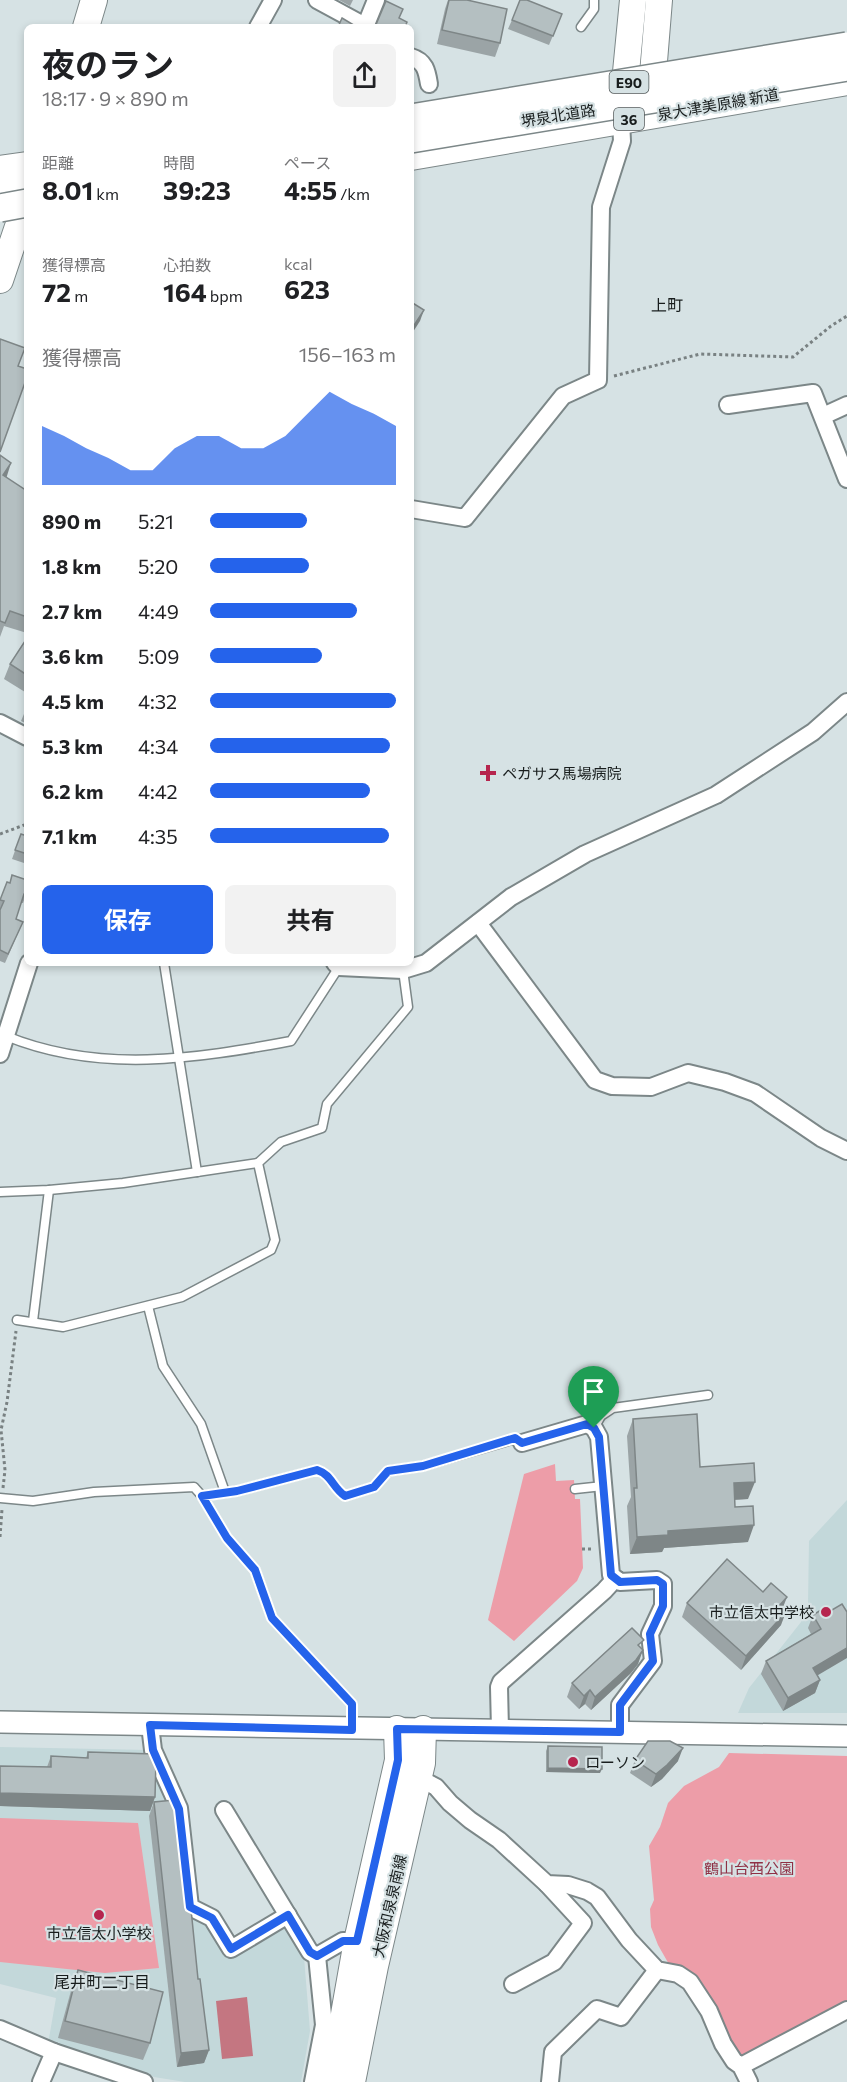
<!DOCTYPE html>
<html lang="ja">
<meta charset="utf-8">
<style>
:root{--surface:#fff;--page:#f2f2f2;--text:#202124;--muted:#757577;--accent:#2563eb}
body{margin:0;font-family:Commissioner,"Noto Sans JP",sans-serif;background:var(--page);color:var(--text);height:100vh;display:flex;flex-direction:column;font-size:22px;white-space:nowrap}
*{box-sizing:border-box;margin:0}
p{font-size:20px;color:var(--muted)}
.icon{flex:none;width:33px;height:33px;fill:none;stroke:currentColor;stroke-width:2;stroke-linecap:round;stroke-linejoin:round}
.map{position:relative;flex:1;overflow:hidden}
.sheet{position:absolute;left:24px;top:24px;width:390px;height:942px;display:flex;flex-direction:column;background:var(--surface);border-radius:9px;box-shadow:0 3px 9px #0003}
.sheet>*{flex:none}
.pin{position:absolute;display:grid;place-items:center;width:51px;height:51px;color:#fff;margin:-62px -26px;border-radius:50% 50% 50% 0;rotate:-45deg;box-shadow:0 0 6px #0007}
.pin .icon{rotate:45deg}
.round{display:grid;place-items:center;flex:none;width:63px;height:63px;border-radius:9px;background:var(--page)}
.overview{display:flex;align-items:center;justify-content:space-between;height:102px;padding:0 18px}
h1{font-size:33px;font-weight:700;line-height:45px}
.stats{display:grid;grid-template-columns:repeat(3,1fr);gap:9px;height:102px;padding:6px 18px}
.stats div{display:grid;align-content:center}
.stats b{font-size:26px;font-weight:700}
.stats small{font-size:16px;font-weight:400}
.stats p{font-size:16px}
.chart{height:168px;padding:12px 18px}
.chart p{display:flex;justify-content:space-between}
.chart svg{width:100%;height:108px;margin-top:6px;fill:var(--accent);opacity:.7}
.primary-button{display:flex;gap:12px;margin-top:auto;padding:12px 18px}
.primary-button a{flex:1;height:69px;border-radius:9px;background:var(--accent);color:#fff;font-size:24px;font-weight:700;line-height:69px;text-align:center}
.primary-button a+a{background:var(--page);color:var(--text)}
ul{padding:0 18px;list-style:none;font-size:20px}
li{display:grid;grid-template-columns:96px 72px 1fr;align-items:center;height:45px}
li i{height:15px;border-radius:8px;background:var(--accent)}
.map>svg:first-child{display:block}
</style>
<div class="map">
<svg width="847" height="2082" viewBox="0 0 847 2082">
<rect width="100%" height="100%" fill="#d6e2e4"/>
<!-- built -->
<g fill="#c3d8da">
<path d="M847,1500V1713H738L749,1688L801,1622L808,1603L809,1541Z"/>
<path d="M0,1747L148,1750L175,1809L188,1910L210,1922L231,1954L285,1921L304,1957L310,2031L301,2082H185L154,2077L48,2044L56,1998L0,1984Z"/>
</g>
<!-- green -->
<g fill="#ed9da8">
<path d="M555,1464L556,1481L574,1480L575,1499H580L583,1568L577,1581L514,1641L488,1620L524,1474Z"/>
<path d="M729,1753L847,1756V2002L739,2058L695,1983L678,1964L670,1966L658,1945L651,1927L650,1909L654,1900L649,1846L660,1827L668,1803L684,1786L719,1767Z"/>
<path d="M0,1818L138,1823L159,1968L105,1973L0,1962Z"/>
</g>
<!-- water -->
<path fill="#c47681" d="M247,1997L253,2056L222,2059L216,2001Z"/>
<g fill="none" stroke-linecap="round" stroke-linejoin="round">
<!-- service casing -->
<g stroke="#7c8788" stroke-width="11">
<g id="service">
<path d="M581,27L594,9V0"/>
<path d="M164,963L197,1172"/>
<path d="M6,1036C99,1074 195,1059 291,1041L339,967"/>
<path d="M0,1192L49,1190L123,1183L258,1163"/>
<path d="M148,1306L163,1366L201,1424L225,1492"/>
<path d="M17,1320L63,1327L182,1297L271,1250L275,1240L258,1163L281,1142L322,1128L327,1104L408,1007L403,970"/>
<path d="M33,1321L49,1190"/>
<path d="M594,1428L601,1416L613,1408L708,1395"/>
<path d="M575,1489L603,1486"/>
<path d="M202,1496L237,1491L317,1470C332,1475 332,1487 345,1496L374,1487L388,1471L423,1466L515,1439L522,1443"/>
<path d="M0,1498L33,1501L94,1492L194,1487L202,1496L227,1538L255,1570L272,1618L352,1704V1726"/>
</g>
</g>
<!-- minor casing -->
<g stroke="#7c8788" stroke-width="20">
<g id="minor">
<path d="M317,0L365,26"/>
<path d="M258,27L273,0"/>
<path d="M365,27L376,0"/>
<path d="M411,57C425,61 427,71 429,84"/>
<path d="M728,405L813,393L847,479"/>
<path d="M823,416L847,405"/>
<path d="M411,509L465,518L563,396L598,380L601,207L622,141L621,121"/>
<path d="M0,723L27,737"/>
<path d="M478,923L595,1080L612,1086L651,1087L688,1073L725,1082L755,1093L821,1138L847,1151"/>
<path d="M335,963L339,967L403,970L426,963L511,897L585,854L716,795L813,732L847,702"/>
<path d="M0,1054L29,963"/>
<path d="M522,1443L587,1424L594,1428L599,1437L611,1575L620,1582L657,1580L663,1584V1606L650,1634L653,1661L620,1705V1732"/>
<path d="M150,1725L153,1750L179,1808L190,1907L212,1918L231,1949L288,1915"/>
<path d="M500,1730L499,1687L501,1682L604,1591L615,1579"/>
<path d="M419,1778L436,1787L450,1803L470,1820L499,1840L547,1884L568,1885L587,1891L597,1897L629,1940L657,1970L678,1974L690,1982L709,2011L723,2044L734,2061L741,2066L749,2082"/>
<path d="M224,1810L310,1952L317,1956"/>
<path d="M513,1984L554,1962L583,1923L547,1884"/>
<path d="M0,2029L54,2052L144,2082"/>
<path d="M741,2066L847,2010"/>
<path d="M41,2082L54,2052"/>
<path d="M313,2082L324,2025L317,1956L343,1941H357"/>
<path d="M550,2082L553,2052L597,2009L621,2017L657,1970"/>
</g>
</g>
<!-- tertiary casing -->
<g stroke="#7c8788" stroke-width="24">
<path id="tertiary" d="M0,1722L847,1736"/>
</g>
<!-- primary casing -->
<g stroke="#7c8788" stroke-width="28">
<g id="primary">
<path d="M86,27L94,0"/>
<path d="M651,98L659,0"/>
<path d="M623,103L633,0"/>
<path d="M411,157L847,82"/>
<path d="M0,169L27,165"/>
<path d="M0,280L27,200"/>
<path d="M332,2082L357,1941L398,1760L397,1729"/>
<path d="M352,2082L375,1966L422,1763L423,1729"/>
</g>
</g>
<!-- trunk casing -->
<g stroke="#7c8788" stroke-width="30">
<path id="trunk" d="M0,186L27,181"/>
</g>
<!-- path -->
<g stroke="#798182" stroke-width="3" stroke-dasharray="3 3" stroke-linecap="butt">
<path d="M614,376L700,354L793,357L831,326L847,316"/>
<path d="M0,834L27,824"/>
<path d="M3,1488L5,1470L1,1430L7,1402L16,1331"/>
<path d="M0,1537L2,1509"/>
<path d="M582,1549H593"/>
</g>
<!-- service -->
<use href="#service" stroke="#fff" stroke-width="8"/>
<!-- minor -->
<use href="#minor" stroke="#fff" stroke-width="16"/>
<!-- tertiary -->
<use href="#tertiary" stroke="#fff" stroke-width="21"/>
<!-- primary -->
<use href="#primary" stroke="#fff" stroke-width="26"/>
<!-- trunk -->
<use href="#trunk" stroke="#fff" stroke-width="27"/>
<!-- trunk-bridge casing -->
<g stroke="#7c8788" stroke-width="30" stroke-linecap="butt">
<g id="trunk-bridge">
<path d="M411,118L847,46"/>
<path d="M411,139L847,67"/>
<path d="M0,208L27,203"/>
</g>
</g>
<!-- trunk-bridge -->
<use href="#trunk-bridge" stroke="#fff" stroke-width="27"/>
</g>
<!-- wall -->
<g fill="#9ba4a6">
<path d="M339,0H353L350,6Z"/>
<path d="M448,0H467L500,43L495,57L437,44L445,9Z"/>
<path d="M562,14L549,45L508,29L512,20Z"/>
<path d="M0,455L6,478L27,491V633L4,626L0,637Z"/>
<path d="M27,638V689L25,692L4,679L10,664Z"/>
<path d="M27,707V724L21,721Z"/>
<path d="M21,834L27,836V864L12,859Z"/>
<path d="M7,882L27,891L23,903H21L16,919L19,931L5,963L0,961V901Z"/>
<path d="M633,1419L700,1467L748,1499L735,1500V1507L748,1542L664,1548L662,1552L630,1554L627,1506L631,1497L627,1436Z"/>
<path d="M763,1592L783,1609L781,1625L741,1670L682,1617L687,1603Z"/>
<path d="M827,1613L817,1675L820,1680L815,1693L783,1711L761,1674L766,1661L811,1634L808,1628L813,1615Z"/>
<path d="M641,1648L638,1664L631,1673L591,1710L585,1704L579,1709L567,1697L572,1683Z"/>
<path d="M548,1746L600,1773L546,1772V1751Z"/>
<path d="M88,1752L155,1797L150,1811L0,1806V1766L47,1767L51,1756L86,1758Z"/>
<path d="M635,1760L678,1761L662,1779L651,1787L630,1773Z"/>
<path d="M154,1802L184,1895L209,2050L204,2063L177,2067L149,1816Z"/>
<path d="M78,1970L150,2043L143,2060L58,2038L72,1987Z"/>
</g>
<!-- shaded-wall -->
<g fill="#7e8687">
<path d="M424,310L420,321L411,335V330Z"/>
<path d="M11,463L6,479L3,475Z"/>
<path d="M755,1482L748,1499L727,1500L734,1483Z"/>
<path d="M754,1525L748,1542L664,1548L662,1552L630,1554L637,1537L668,1531Z"/>
<path d="M787,1597L782,1610L779,1606Z"/>
<path d="M786,1612L781,1625L741,1670L746,1656Z"/>
<path d="M847,1648V1658L808,1681L813,1668Z"/>
<path d="M643,1650L638,1664L631,1673L591,1710L595,1697Z"/>
<path d="M820,1680L815,1693L783,1711L788,1698Z"/>
<path d="M590,1690L585,1704L579,1709L584,1696Z"/>
<path d="M683,1748L678,1761L662,1779L651,1787L656,1774Z"/>
<path d="M548,1768L602,1769L600,1773L546,1772Z"/>
<path d="M0,1793L155,1797L150,1811L0,1806Z"/>
<path d="M209,2050L204,2063L177,2067L181,2053Z"/>
</g>
<!-- building -->
<g fill="#b4bfc1" stroke="#7e8687" stroke-width="1.5">
<path d="M449,0H467L507,9L500,43L442,30Z"/>
<path d="M520,0H527L562,14L553,36L512,20Z"/>
<path d="M386,1L403,9L399,18L407,22L405,27H375Z"/>
<path d="M342,18L357,27H338Z"/>
<path d="M411,302L424,310L411,330Z"/>
<path d="M0,339L25,348L18,366L27,369V377L0,452Z"/>
<path d="M0,455L11,463L3,475L27,491V617L10,611L5,623L0,621Z"/>
<path d="M27,638V675L10,664Z"/>
<path d="M21,834L27,836V854L15,850Z"/>
<path d="M12,875L27,880V891L26,894H24L16,919L23,922L8,954L0,950V910L4,901L0,900L7,882L10,883Z"/>
<path d="M697,1414L700,1467L754,1463L755,1482L734,1483L735,1507L753,1506L754,1525L668,1531V1535L637,1537L634,1488H637L633,1419Z"/>
<path d="M727,1559L763,1592L771,1583L787,1597L779,1606L786,1612L746,1656L687,1603Z"/>
<path d="M842,1604L847,1612V1648L813,1668L820,1680L788,1698L766,1661L821,1629L813,1615L824,1608L827,1613Z"/>
<path d="M632,1628L644,1640L638,1645L643,1650L636,1660L595,1697L590,1690L584,1696L572,1683Z"/>
<path d="M648,1741H670L683,1748L667,1765L656,1774L635,1760Z"/>
<path d="M548,1746L602,1747V1769L548,1768Z"/>
<path d="M88,1752L154,1754L156,1759L155,1797L0,1793V1766L51,1767V1756L88,1758Z"/>
<path d="M174,1800L184,1895L191,1909L198,1979H200L209,2050L181,2053L154,1802Z"/>
<path d="M78,1970L163,1992L150,2043L65,2021Z"/>
</g>
<g fill="none" stroke-linecap="round" stroke-linejoin="round">
<!-- route casing -->
<g stroke="#fff" stroke-width="12">
<path id="route" d="M587,1424L594,1428L599,1437L611,1575L620,1582L657,1580L663,1584V1606L650,1634L653,1661L620,1705V1732L397,1729L398,1760L357,1941H343L317,1956L310,1952L288,1915L231,1949L212,1918L190,1907L179,1809L153,1750L150,1725L352,1730V1704L272,1618L255,1570L227,1538L202,1496L237,1491L317,1470C332,1475 332,1487 345,1496L374,1487L388,1471L423,1466L515,1438L522,1443Z"/>
</g>
<!-- route -->
<use href="#route" stroke="#2563eb" stroke-width="8"/>
</g>
<!-- markers -->
<g fill="#b6254e" stroke="#d6e2e4" stroke-width="2">
<path d="M485 764h6v6h6v6h-6v6h-6v-6h-6v-6h6z"/>
<circle cx="826" cy="1612" r="6"/>
<circle cx="573" cy="1762" r="6"/>
<circle cx="99" cy="1915" r="6"/>
</g>
<g text-anchor="middle" dominant-baseline="central" stroke-width="4.5" stroke-linejoin="round" paint-order="stroke">
<!-- shield labels -->
<g fill="#d6e2e4" stroke="#515859" stroke-width="1.5">
<rect x="609.5" y="71" width="39" height="22" rx="4.5"/>
<rect x="614" y="108" width="30" height="22" rx="4.5"/>
</g>
<g font-size="14" font-weight="bold" fill="#181d1d">
<text x="629" y="82">E90</text>
<text x="629" y="119">36</text>
</g>
<!-- street labels -->
<g font-size="15" fill="#181d1d" stroke="#d6e2e4">
<text transform="translate(718 104) rotate(-10)">泉大津美原線 新道</text>
<text transform="translate(558 115) rotate(-9)">堺泉北道路</text>
<text transform="translate(389 1906) rotate(-77)">大阪和泉泉南線</text>
</g>
<!-- poi labels -->
<g font-size="15" fill="#181d1d" stroke="#d6e2e4" text-anchor="start">
<text x="502" y="773">ペガサス馬場病院</text>
<text x="814" y="1612" text-anchor="end">市立信太中学校</text>
<text x="585" y="1762">ローソン</text>
<text x="99" y="1933" text-anchor="middle">市立信太小学校</text>
</g>
<!-- park labels -->
<g font-size="15" fill="#8f3045" stroke="#d6e2e4">
<text x="749" y="1868">鶴山台西公園</text>
</g>
<!-- neighbourhood labels -->
<g font-size="16" fill="#181d1d" stroke="#d6e2e4">
<text x="667" y="304">上町</text>
<text x="102" y="1981">尾井町二丁目</text>
</g>
</g>
</svg>
<div class="pin" style="left:594px;top:1428px;background:#1e9e55"><svg class="icon" aria-label="arrive" viewBox="0 0 24 24"><path d="M6 21V4h12l-3 4 3 4H6"/></svg></div>
<section class="sheet">
<div class="overview"><div><h1>夜のラン</h1><p>18:17 · 9 × 890 m</p></div><a class="round"><svg class="icon" aria-label="share" viewBox="0 0 24 24"><path d="M12 15V3M7 8l5-5 5 5M5 13v7h14v-7"/></svg></a></div>
<div class="stats">
<div><p>距離</p><b>8.01<small> km</small></b></div>
<div><p>時間</p><b>39:23</b></div>
<div><p>ペース</p><b>4:55<small> /km</small></b></div>
</div>
<div class="stats">
<div><p>獲得標高</p><b>72<small> m</small></b></div>
<div><p>心拍数</p><b>164<small> bpm</small></b></div>
<div><p>kcal</p><b>623</b></div>
</div>
<div class="chart"><p><span>獲得標高</span>156–163 m</p>
<svg viewBox="0 0 160 44" preserveAspectRatio="none"><path d="M0 44V20L10 24L20 29L30 33L40 38L50 38L60 29L70 24L80 24L90 29L100 29L110 24L120 15L130 6L140 11L150 15L160 20V44z"/></svg>
</div>
<ul>
<li><b>890 m</b>5:21<i style="width:52%"></i></li>
<li><b>1.8 km</b>5:20<i style="width:53%"></i></li>
<li><b>2.7 km</b>4:49<i style="width:79%"></i></li>
<li><b>3.6 km</b>5:09<i style="width:60%"></i></li>
<li><b>4.5 km</b>4:32<i style="width:100%"></i></li>
<li><b>5.3 km</b>4:34<i style="width:97%"></i></li>
<li><b>6.2 km</b>4:42<i style="width:86%"></i></li>
<li><b>7.1 km</b>4:35<i style="width:96%"></i></li>
</ul>
<div class="primary-button"><a>保存</a><a>共有</a></div>
</section>
</div>
